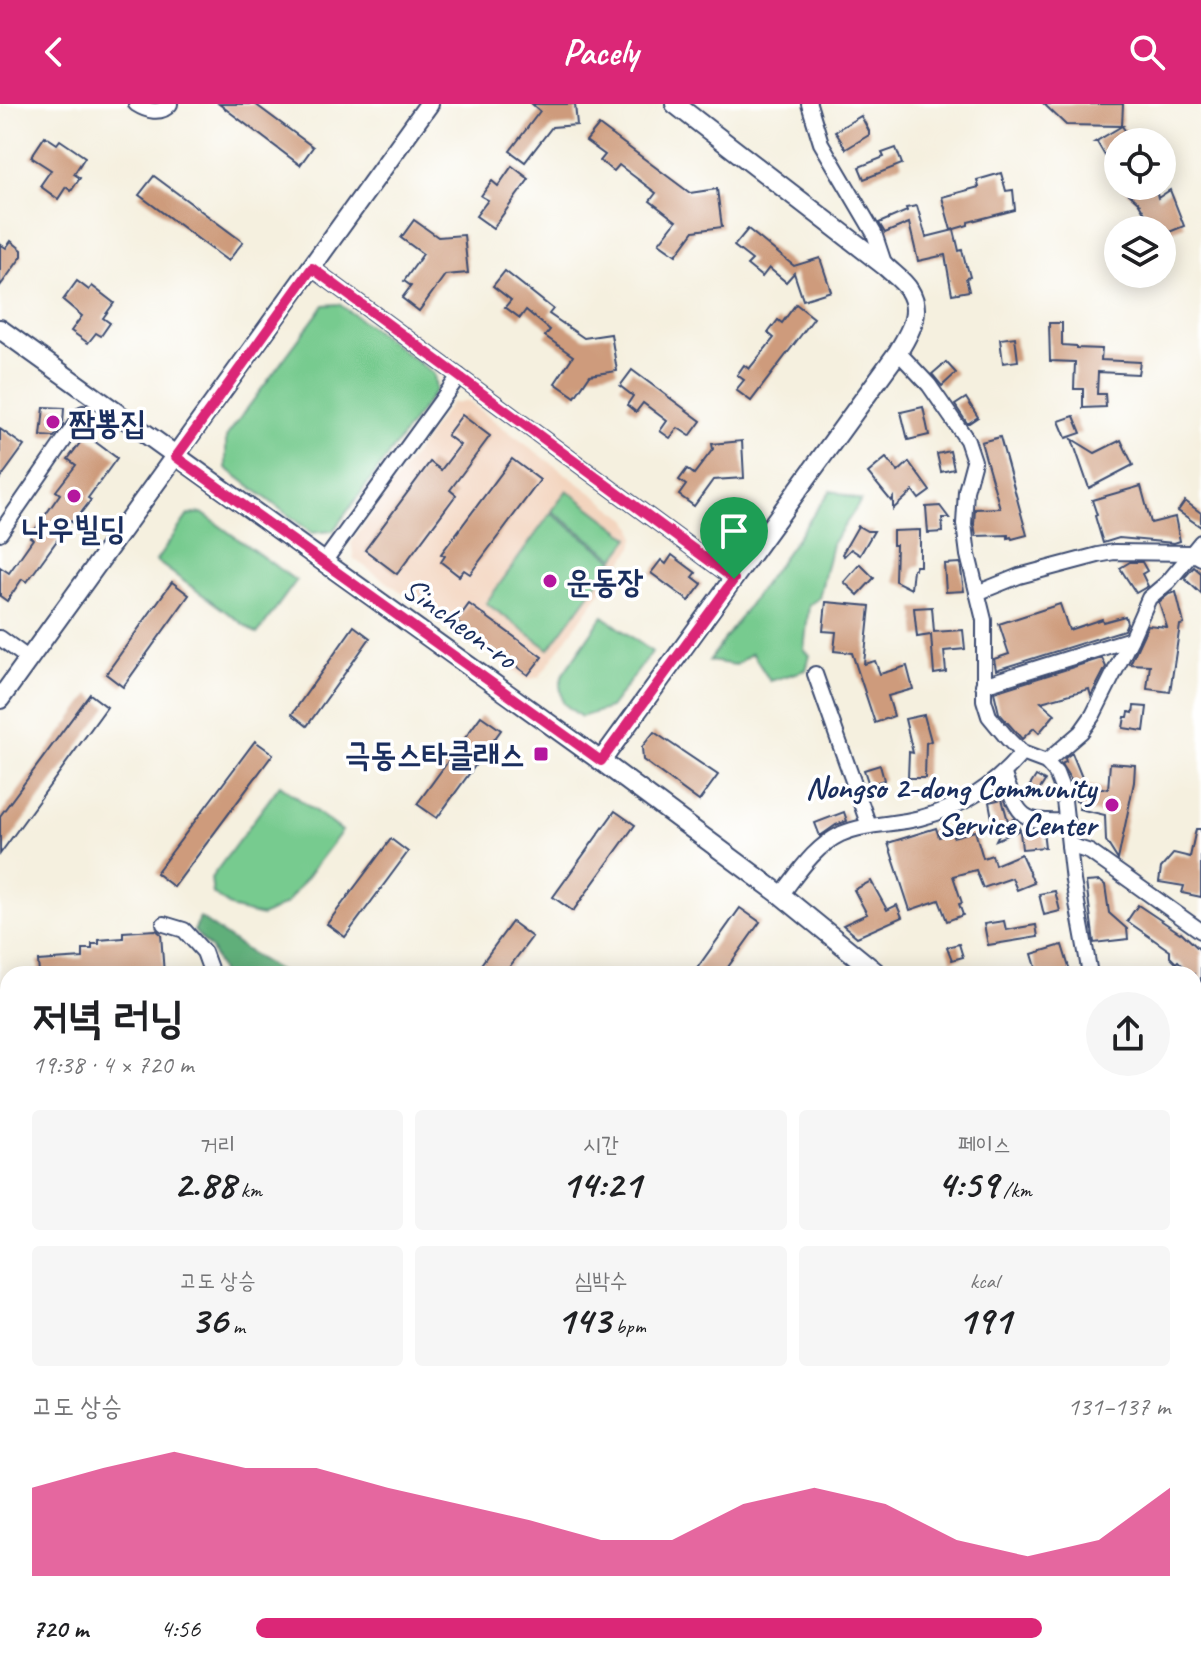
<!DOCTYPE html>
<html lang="ko">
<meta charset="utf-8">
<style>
:root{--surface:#fff;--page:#f6f6f6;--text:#202124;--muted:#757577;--accent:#db2777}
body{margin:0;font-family:Caveat,"Poor Story",sans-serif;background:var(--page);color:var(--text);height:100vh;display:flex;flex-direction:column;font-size:30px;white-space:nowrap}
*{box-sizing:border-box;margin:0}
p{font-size:26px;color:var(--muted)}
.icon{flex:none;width:44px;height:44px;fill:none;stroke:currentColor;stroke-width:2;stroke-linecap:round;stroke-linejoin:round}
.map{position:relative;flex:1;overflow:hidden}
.drawer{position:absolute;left:0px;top:862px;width:1202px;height:708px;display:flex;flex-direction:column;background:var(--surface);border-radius:24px 24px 0 0;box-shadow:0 4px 20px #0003}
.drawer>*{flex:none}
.controls{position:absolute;left:1104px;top:24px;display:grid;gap:16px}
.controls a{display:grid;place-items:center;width:72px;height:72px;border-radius:50%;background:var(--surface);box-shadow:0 4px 20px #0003;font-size:40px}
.pin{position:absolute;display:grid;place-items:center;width:68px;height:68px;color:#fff;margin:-82px -34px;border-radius:50% 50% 50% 0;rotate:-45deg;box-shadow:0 0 8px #0007}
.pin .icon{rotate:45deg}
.round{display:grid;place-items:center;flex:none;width:84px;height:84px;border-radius:42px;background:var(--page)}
.headline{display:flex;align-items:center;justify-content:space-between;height:136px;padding:0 32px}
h1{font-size:44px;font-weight:800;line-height:60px}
.figures{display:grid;grid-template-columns:repeat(3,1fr);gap:12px;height:136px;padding:8px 32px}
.figures div{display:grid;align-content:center;border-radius:8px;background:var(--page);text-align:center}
.figures b{font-size:40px;font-weight:800}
.figures small{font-size:22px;font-weight:400}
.figures p{font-size:22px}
.chart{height:224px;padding:16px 32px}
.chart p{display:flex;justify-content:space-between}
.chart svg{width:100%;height:144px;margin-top:8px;fill:var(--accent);opacity:.7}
ul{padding:0 32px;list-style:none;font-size:26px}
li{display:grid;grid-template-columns:128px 96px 1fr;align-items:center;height:60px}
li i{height:20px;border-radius:10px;background:var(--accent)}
header{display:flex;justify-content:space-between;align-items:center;height:104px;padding:0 32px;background:var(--accent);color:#fff;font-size:36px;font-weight:800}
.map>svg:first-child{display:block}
</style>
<header><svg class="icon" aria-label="back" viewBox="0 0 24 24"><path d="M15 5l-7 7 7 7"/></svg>Pacely<svg class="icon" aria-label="search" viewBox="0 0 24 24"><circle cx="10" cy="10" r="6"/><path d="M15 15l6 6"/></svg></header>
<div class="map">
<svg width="1201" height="1570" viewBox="0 0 1201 1570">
<rect width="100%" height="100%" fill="#fff"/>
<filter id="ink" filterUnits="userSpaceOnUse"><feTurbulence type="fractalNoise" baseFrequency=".0125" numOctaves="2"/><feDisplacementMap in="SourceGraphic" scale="16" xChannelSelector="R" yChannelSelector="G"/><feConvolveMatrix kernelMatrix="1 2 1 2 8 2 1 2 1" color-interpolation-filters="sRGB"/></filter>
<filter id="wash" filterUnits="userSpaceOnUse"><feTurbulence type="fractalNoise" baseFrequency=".006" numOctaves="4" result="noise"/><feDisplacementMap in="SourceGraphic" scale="32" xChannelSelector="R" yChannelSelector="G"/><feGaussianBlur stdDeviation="1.8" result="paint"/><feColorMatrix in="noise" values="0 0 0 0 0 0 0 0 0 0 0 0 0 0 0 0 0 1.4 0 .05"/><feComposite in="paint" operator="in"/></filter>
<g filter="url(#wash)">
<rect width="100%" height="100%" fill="#f5f0df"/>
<!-- built -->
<path fill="#f3d4be" d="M467,297L627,415L633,424L635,433L633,443L539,573L527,576L354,455L351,439L451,299Z"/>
<!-- green -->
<g fill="#77cb8f" stroke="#497d76" stroke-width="2">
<path d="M339,200L434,270L436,286L333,427L312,429L226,364V333L324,201Z"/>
<path d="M567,386L630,434L615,454L552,407Z"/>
<path d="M831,386L861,397L832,440L819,494L809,501L804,546L810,551L806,566L770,577L752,549L736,561L709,557Z"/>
<path d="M202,409L296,477L257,530L156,457L188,411Z"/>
<path d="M551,409L614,456L549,545L486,499Z"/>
<path d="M603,512L652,548L610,604L581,613L563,599L560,581L563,570Z"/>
<path d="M280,681L342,727L286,800L262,812L234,805L213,790L211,774Z"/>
<path d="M8,960V1095L0,1090V966Z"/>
<path d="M8,1158V1389L0,1390V1172Z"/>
</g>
<!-- forest -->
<g fill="#61af7a" stroke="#3e6f6c" stroke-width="2">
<path d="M200,814L256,853L285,870H222L211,845L194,827Z"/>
<path d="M0,1094L8,1099V1152L0,1168Z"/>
</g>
<g id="blocks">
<!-- building -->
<g fill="#ce9b7b">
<path d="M219,0H255L313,43L300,61Z"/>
<path d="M532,0H575L577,21L552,23L525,58L510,47L540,7Z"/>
<path d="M1044,0H1123L1122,22L1133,38H1118V74L1097,38H1095L1122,22L1066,21Z"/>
<path d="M861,12L869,27V31L846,45L835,27Z"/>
<path d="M599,21L690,89L717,85L722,123L694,127L676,151L659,139L676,117L650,97L656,89L619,61L614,67L600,57L605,51L586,37Z"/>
<path d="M45,32L57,40L60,36L85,53L74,70L80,74L71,87L66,83L58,95L40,82L51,66L31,53Z"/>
<path d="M896,44L902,60L864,75L859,63L884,53L882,49Z"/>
<path d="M512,62L529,75L493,124L476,112L488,96L481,92L492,77L498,82Z"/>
<path d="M1001,69L1006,87L1013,86L1015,106L968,118V121L951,126L942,93L979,83L977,76Z"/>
<path d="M154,72L243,138L228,157L139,91Z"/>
<path d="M1120,82H1155L1158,94L1170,86L1184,122L1162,131V126H1155L1138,98Z"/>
<path d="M917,102L926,133L954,126L959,147L962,146L966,162H967L970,173L966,174L969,187L952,190L945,151L918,157L909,119L885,129L879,119L907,107L906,104Z"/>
<path d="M414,116L438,133L464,131L468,169L445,171L419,207L402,194L411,182L404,177L423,150L401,134Z"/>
<path d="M748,125L794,162L820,154L831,187L803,196L794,169L786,178L769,164L762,173L747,161L752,156L734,142Z"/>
<path d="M11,137L22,146V152L0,182V140L6,144Z"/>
<path d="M505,167L553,205L549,210L584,234L611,230L617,267L590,271L575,293L555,279L573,252L545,232L550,226L526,206L520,214L505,203L511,196L493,182Z"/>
<path d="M77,177L89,186L92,182L114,199L103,214L110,219L101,232L96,229L88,239L71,227L82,212L63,196Z"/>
<path d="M796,200L814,214L751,297L736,286L744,276L737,271L744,261L749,265L774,234L768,229L778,216L782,219Z"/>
<path d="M1049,219H1062V241L1076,242V244L1102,245L1101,256L1140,258L1138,270L1098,268L1097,290H1105L1106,303L1083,304V285H1074L1075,258L1050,257Z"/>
<path d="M1015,233L1018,257L1003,259L1000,235Z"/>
<path d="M946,258L956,269L942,282L932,270Z"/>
<path d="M632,266L701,317L690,332L678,324L670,334L660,327L667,317L643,299L636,308L627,301L633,292L620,282Z"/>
<path d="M966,294L978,313L969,319H967L955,301Z"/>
<path d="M44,303L64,304L63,321L54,333L41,332Z"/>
<path d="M923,303L929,331L908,336L901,308Z"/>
<path d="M462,311L490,332L450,386L456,391L397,470L365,446L430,358L441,366L460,341L447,331Z"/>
<path d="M1074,312L1081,329L1066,334L1059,317Z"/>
<path d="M0,325L24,342L0,375Z"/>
<path d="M86,331L117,354L88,394L91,396L73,419L71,417L27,478L22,475L7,497L0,492V463L9,469L33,435L30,433L60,390L56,387L76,361L68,355Z"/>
<path d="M1000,333L1027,431L1012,435L1011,433L1008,434V431L976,432L974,420L975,405L1000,404L981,338Z"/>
<path d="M1072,335L1095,349L1121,336L1133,361L1089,384Z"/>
<path d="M742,337L744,374L713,376L694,402L679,391L686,381L679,376L687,365L694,370L713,345L712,340Z"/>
<path d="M950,347L954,365L941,368L937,350Z"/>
<path d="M886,354L898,368L909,358L930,387L919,395L913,387L893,405V394L891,397L868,369Z"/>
<path d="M512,355L540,376L470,470L464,466L459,472L441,458L445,452L441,450Z"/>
<path d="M1141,382L1151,419L1175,413L1180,437L1174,439L1119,434L1103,439L1095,412L1097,411L1092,396Z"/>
<path d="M1185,397L1201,409V423L1178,407Z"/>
<path d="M940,402L949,414H942L943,428L928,429L926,403Z"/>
<path d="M858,422L867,427H874L860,451L851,445L844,452L842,450Z"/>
<path d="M920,426V462H916L915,465H913L911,485L895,477L896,441H893V427Z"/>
<path d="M672,451L696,469L693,473L702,480L689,497L651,469L661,456L666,460Z"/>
<path d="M1130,458H1142L1147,467L1142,470L1148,482L1136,489L1120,464Z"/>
<path d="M960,459L964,487L946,488L944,460Z"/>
<path d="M860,460L874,474L858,491L844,478Z"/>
<path d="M1194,463L1201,469V490L1184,474Z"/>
<path d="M172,478L189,491L123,583L106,570Z"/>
<path d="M1176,488L1184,520L1180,521L1170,588L1147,585L1150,561L1130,560L1148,521L1167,523L1159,498L1169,490Z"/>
<path d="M826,498L870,502L864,560L875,557L880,570L907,562L913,585L888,592L894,612L875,619L852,549L834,547L836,528L823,527Z"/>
<path d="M469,500L542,553L528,571L456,518Z"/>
<path d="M1060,500L1069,526L1102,515L1103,518L1125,512L1127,519L1124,526L996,566L994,555L1009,550L999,520Z"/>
<path d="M932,503L934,528L963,526L965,545L944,547L946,568L934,570L931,531L917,533L914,504Z"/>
<path d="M354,522L370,534L307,622L292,610Z"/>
<path d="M1102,554L1106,563L1091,592L1089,585L1041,598L1055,610L1039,629L1034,624L1022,635L999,609L994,588Z"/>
<path d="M90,590L107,603L0,750V712Z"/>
<path d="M1134,602L1147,603L1144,627L1123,624L1125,613H1128L1129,608L1133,609Z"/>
<path d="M924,611L931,637L926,639L925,674H908L909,648L913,649L905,615Z"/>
<path d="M481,612L501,626L437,714L417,700Z"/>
<path d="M654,628L718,671L699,697L643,656L642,643Z"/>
<path d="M255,637L273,650L174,783L156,769Z"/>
<path d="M1072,649L1085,681L1108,685L1110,659L1135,661L1134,678L1118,756L1106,737L1105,711L1079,705L1081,697H1076L1071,676L1061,660L1066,658L1065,654Z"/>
<path d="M880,661L884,676L869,681L864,666Z"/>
<path d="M1036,672L1045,677L1035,693L1026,688Z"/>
<path d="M1002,695L1008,717L1014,715L1020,726L996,736L999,730L994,714H992L989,698Z"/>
<path d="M615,707L635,721L573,807L553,793Z"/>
<path d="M844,708L847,717L836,721L820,732L815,719Z"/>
<path d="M936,724L939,733L952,729L953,733L975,727L983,754L992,751L995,761L1021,750L1034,779L1017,786L1012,774L983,784L976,766L953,772L962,799L959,800L963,811L947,817L939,796L910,806L888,739Z"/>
<path d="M1196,725H1201V793L1182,789L1184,782L1159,778L1161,764L1174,749L1190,753Z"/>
<path d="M1036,726L1043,727L1045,743L1022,745L1020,728Z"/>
<path d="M391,735L408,748L345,833L327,820Z"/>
<path d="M871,777L887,806L897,801L902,813L857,833L843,821L867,810L854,786Z"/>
<path d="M1100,777L1105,781L1109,809L1127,825L1128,835L1094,839L1086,778Z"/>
<path d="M1055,787L1060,807L1044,811L1039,790Z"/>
<path d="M1138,801L1180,829L1181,828L1201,847V880L1194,873V870H1191L1178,857L1176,859L1170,853V847L1127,817Z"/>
<path d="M740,804L760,818L723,870H693Z"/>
<path d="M1004,817L1006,826L1036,821L1038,833L988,841L984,820Z"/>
<path d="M512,818L532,833L504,870H474Z"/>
<path d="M156,826L161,830L164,870H39L38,857L83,854V845H92V840H99V836L123,834V828Z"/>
<path d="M959,840L963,853L952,856L947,843Z"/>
<path d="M1062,841L1071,870H1038L1032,850Z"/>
</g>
</g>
</g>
<g filter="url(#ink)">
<use href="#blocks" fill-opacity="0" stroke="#3c4c71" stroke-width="2"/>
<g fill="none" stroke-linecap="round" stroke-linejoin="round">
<!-- minor casing -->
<g stroke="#3c4c71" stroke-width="18">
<g id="minor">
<path d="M136,0C147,7 161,11 170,0"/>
<path d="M809,0L821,39L874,129L885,162"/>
<path d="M312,164L734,475"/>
<path d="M898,248L929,281L967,336L974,357L966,387L964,420L968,451L984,516V596L989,612L1008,635L1022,649L1046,658L1056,669L1063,687L1073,777L1090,870"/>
<path d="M0,429L83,309"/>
<path d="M324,458L459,272"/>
<path d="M977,489L1019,472L1098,451L1114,448L1192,449L1201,438"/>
<path d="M0,534L29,555"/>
<path d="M815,570L869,722"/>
<path d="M983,581L1131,535L1149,494L1168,478L1192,449L1201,454"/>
<path d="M1046,658L1081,628L1093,611L1131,535"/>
<path d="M1004,671C1019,712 1020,719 1066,717"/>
<path d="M1069,741L1090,748L1201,827"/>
<path d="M781,791C799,768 814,743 841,730C866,719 894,721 920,714C963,703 994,682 1022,649"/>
<path d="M164,820L184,826L204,848L212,870"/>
</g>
</g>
<!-- tertiary casing -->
<g stroke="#3c4c71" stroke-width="22">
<g id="tertiary">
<path d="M0,225L601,657L781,791L878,870"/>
<path d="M0,595L429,0"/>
<path d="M601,657L898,248C910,228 923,208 909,186C904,177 892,169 885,162L675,0"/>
<path d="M1194,961L1201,960"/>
<path d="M638,1570L646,1562"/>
</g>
</g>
<!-- secondary casing -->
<g stroke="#3c4c71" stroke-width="24">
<g id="secondary">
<path d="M1194,1387H1201"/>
<path d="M1194,1410H1201"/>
<path d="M0,1490L8,1489"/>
<path d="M0,1518L8,1517"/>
</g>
</g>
<!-- minor -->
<use href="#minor" stroke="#fff" stroke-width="14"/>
<!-- tertiary -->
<use href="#tertiary" stroke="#fff" stroke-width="18"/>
<!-- secondary -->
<use href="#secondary" stroke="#ffe4c6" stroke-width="20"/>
</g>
</g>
<g fill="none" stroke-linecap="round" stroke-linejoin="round" filter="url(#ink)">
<!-- route casing -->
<g stroke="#fff" stroke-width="16">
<path id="route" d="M312,164L734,475L601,657L176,353Z"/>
</g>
<!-- route -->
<use href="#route" stroke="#db2777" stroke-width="10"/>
</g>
<!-- markers -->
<g fill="#b5179e" stroke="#fff" stroke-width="3">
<circle cx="53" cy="318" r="8"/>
<circle cx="74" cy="392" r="8"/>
<circle cx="550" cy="477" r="8"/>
<rect x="533" y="642" width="16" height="16" rx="4"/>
<circle cx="1112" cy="701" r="8"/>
</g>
<g text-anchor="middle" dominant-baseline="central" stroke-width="7" stroke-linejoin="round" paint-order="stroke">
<!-- poi labels -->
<g font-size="32" font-weight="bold" fill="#1b2f5e" stroke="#fff" text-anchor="start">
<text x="69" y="318">짬뽕집</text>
<text x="74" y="424" text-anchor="middle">나우빌딩</text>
<text x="566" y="477">운동장</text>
<text x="525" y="650" text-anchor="end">극동스타클래스</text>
<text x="1096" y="683" text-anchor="end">Nongso 2-dong Community<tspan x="1096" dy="37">Service Center</tspan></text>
</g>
<!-- street labels -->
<g font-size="32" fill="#1b2f5e" stroke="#fff">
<text transform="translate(460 519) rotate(36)">Sincheon-ro</text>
</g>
</g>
</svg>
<div class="controls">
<a><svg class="icon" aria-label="locate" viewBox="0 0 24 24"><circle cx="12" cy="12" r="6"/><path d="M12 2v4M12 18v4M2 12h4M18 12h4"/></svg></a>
<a><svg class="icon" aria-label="layers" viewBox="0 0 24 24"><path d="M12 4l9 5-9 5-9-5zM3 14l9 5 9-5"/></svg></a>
</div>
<div class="pin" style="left:734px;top:475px;background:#1e9e55"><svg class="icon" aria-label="arrive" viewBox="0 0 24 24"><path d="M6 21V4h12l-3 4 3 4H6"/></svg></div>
<section class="drawer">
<div class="headline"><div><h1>저녁 러닝</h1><p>19:38 · 4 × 720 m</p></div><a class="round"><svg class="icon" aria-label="share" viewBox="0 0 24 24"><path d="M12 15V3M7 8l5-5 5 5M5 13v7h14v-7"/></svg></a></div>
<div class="figures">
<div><p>거리</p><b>2.88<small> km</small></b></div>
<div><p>시간</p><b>14:21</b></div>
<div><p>페이스</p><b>4:59<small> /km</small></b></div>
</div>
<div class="figures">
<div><p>고도 상승</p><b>36<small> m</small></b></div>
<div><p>심박수</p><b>143<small> bpm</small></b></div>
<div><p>kcal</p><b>191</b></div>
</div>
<div class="chart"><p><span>고도 상승</span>131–137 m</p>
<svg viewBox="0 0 160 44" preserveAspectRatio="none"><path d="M0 44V17L10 11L20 6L30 11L40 11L50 17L60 22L70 27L80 33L90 33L100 22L110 17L120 22L130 33L140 38L150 33L160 17V44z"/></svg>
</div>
<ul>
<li><b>720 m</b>4:56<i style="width:86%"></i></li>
</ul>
</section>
</div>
